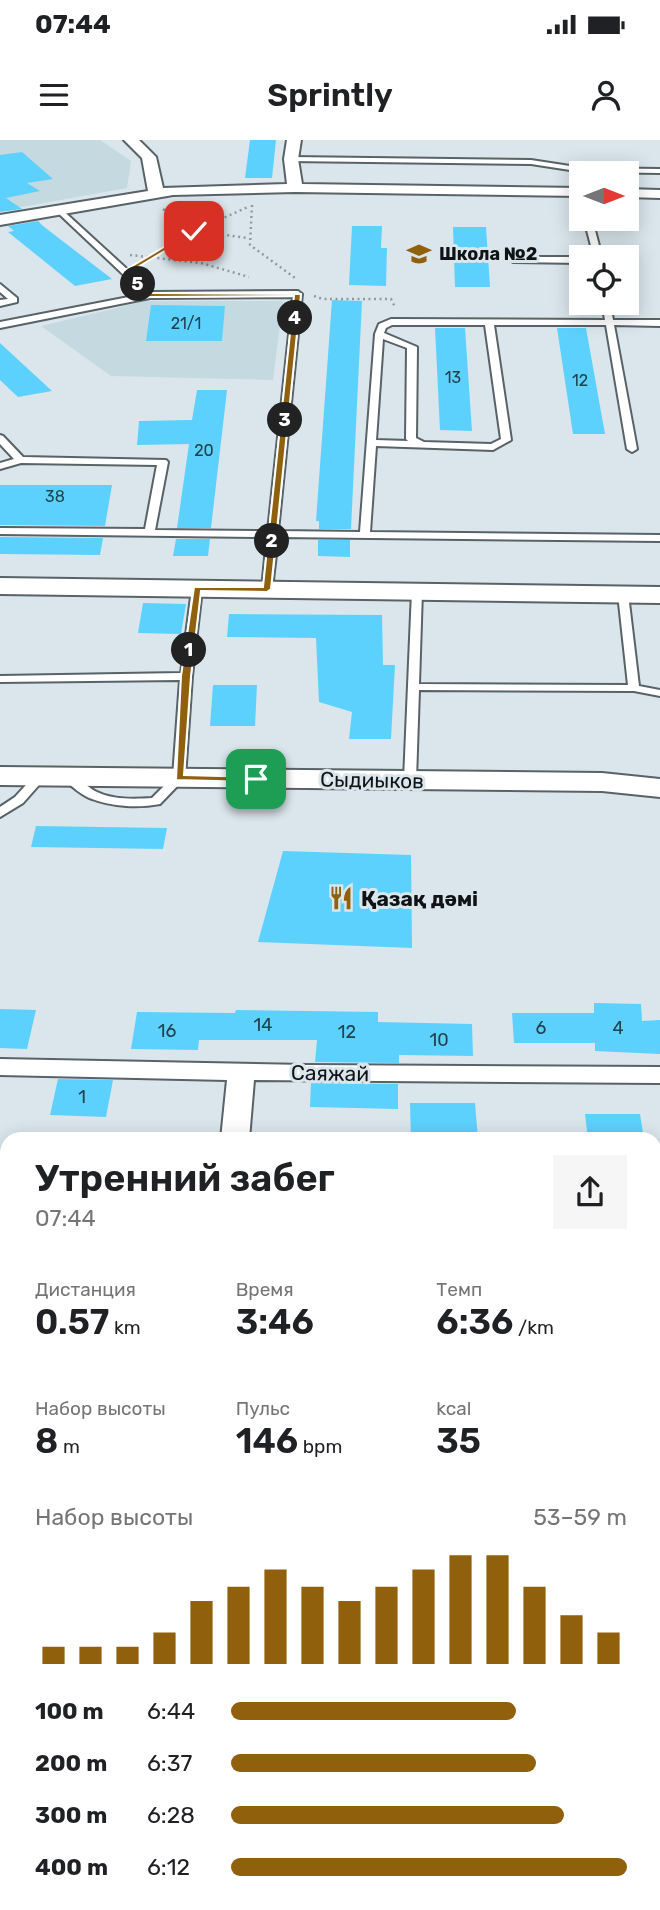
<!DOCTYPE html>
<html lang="ru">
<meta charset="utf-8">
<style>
:root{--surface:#fff;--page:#f6f6f6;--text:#202124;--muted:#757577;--accent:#90600d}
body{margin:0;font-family:Rubik,sans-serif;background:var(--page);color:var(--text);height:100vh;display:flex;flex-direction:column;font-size:26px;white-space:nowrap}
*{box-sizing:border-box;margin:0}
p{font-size:23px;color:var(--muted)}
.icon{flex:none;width:38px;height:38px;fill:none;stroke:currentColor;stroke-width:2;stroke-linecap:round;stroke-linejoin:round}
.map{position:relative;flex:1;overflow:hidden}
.details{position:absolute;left:0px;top:992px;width:662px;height:779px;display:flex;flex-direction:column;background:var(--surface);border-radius:21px 21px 0 0;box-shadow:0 4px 18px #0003}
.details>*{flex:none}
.needle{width:46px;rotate:90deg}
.fabs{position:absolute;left:569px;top:21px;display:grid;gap:14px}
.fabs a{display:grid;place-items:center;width:70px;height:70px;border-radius:0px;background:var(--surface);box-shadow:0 4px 18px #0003;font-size:35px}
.pin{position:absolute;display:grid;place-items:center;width:60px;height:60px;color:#fff;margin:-30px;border-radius:14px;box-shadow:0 4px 10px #0006}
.km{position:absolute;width:35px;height:35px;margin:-18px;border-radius:50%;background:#222;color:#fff;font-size:19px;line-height:35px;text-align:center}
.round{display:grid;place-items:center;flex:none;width:74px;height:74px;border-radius:0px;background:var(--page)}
.headline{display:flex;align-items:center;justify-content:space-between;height:119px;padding:0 35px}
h1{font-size:38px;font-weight:600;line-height:52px}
.metrics{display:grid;grid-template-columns:repeat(3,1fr);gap:10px;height:119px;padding:7px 35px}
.metrics div{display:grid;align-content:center}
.metrics b{font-size:35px;font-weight:600}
.metrics small{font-size:19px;font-weight:400}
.metrics p{font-size:19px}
.chart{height:196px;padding:14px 35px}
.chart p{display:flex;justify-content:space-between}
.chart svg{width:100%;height:126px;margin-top:7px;stroke:var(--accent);stroke-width:6}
ul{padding:0 35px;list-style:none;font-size:23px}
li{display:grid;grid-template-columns:112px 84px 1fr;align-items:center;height:52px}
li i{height:18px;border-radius:9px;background:var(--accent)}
.status{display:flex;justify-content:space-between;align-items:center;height:49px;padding:0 35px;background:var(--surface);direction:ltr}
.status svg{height:19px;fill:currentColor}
header{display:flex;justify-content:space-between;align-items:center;height:91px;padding:0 35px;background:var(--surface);font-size:32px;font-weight:600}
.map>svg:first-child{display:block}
</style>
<div class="status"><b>07:44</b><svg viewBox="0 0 49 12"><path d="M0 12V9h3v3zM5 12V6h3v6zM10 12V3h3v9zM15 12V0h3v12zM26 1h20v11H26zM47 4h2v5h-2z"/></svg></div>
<header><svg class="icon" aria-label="menu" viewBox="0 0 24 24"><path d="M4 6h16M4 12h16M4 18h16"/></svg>Sprintly<svg class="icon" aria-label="person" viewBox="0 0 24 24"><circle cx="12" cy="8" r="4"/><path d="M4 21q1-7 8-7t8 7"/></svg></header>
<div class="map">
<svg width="660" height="1770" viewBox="0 0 660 1770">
<rect width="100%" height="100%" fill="#dae6ec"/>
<!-- built -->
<g fill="#c5d9e1">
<path d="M0,0H100L131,21L127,48L0,71Z"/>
<path d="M146,161H283L273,240L111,236L41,186Z"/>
</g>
<!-- building -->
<g fill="#5dd1fd">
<path d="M250,0H276L272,38H245Z"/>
<path d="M22,12L53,39L27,43L40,51L6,58L22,69L0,72V15Z"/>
<path d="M38,81L43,86L112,139L75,146L8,92L14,91L8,86Z"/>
<path d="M352,86H382L381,108H387L386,146L349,145Z"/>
<path d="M453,87H486L490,147H455Z"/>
<path d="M332,160L362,161L351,389H319V381H316Z"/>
<path d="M151,165L225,166L222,201H146Z"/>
<path d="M435,188H465L472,291L440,290Z"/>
<path d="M557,188H586L605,294H573Z"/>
<path d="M0,203L52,251L18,257L0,240Z"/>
<path d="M197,250H227L211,388H177L189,304L137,305L139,281L192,280Z"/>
<path d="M0,345H112L105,386L0,385Z"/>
<path d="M0,397L103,398L100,415L0,414Z"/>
<path d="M176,399H210L208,416H173Z"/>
<path d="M318,400H350V417L318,416Z"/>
<path d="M143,463L186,464L181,494L138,493Z"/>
<path d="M229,474L382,475L383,525H395L391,599H349L352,572L319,562L316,498L227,497Z"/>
<path d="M213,545H257L255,586H210Z"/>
<path d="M36,686L167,688L163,709L31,707Z"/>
<path d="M283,711L411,715L412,808L258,802Z"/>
<path d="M594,863L641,864L642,881L660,880V914L595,911V903H514L512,873H594Z"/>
<path d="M0,869L36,870L27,909L0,908Z"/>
<path d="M236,870L378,872V882L472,884L473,916L399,915V923L315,922L317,900H199L198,910L131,909L137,872L235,873Z"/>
<path d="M58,939L113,940L106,977L50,975Z"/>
<path d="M311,943L398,944V969L310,967Z"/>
<path d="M410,963H475L478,999H411Z"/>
<path d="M585,974H640L644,999H588Z"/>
</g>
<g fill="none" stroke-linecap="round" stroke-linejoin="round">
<!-- service casing -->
<g stroke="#586267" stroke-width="4">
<g id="service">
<path d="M291,17L531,20L583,28L660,29V33L583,32L531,24L288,21L287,19Z"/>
<path d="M59,67L152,152L298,151L302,154L278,391L360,392L375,194L379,184L391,179L605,180L602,163H610L613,180H660V186L614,185L637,309L632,312L627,309L606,185H494L511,300L493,310L376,306L370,392L660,395V401L278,397L272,449L267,452L262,449L267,397L0,394V388L145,389L157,325L21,323L0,329V323L14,319L0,304V295L3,296L23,317L166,320L168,322L155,390L268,391L293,157L150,158L0,188V182L144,154L56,71L55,69ZM392,185H485L501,299L491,304L424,302L416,298L417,207L384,193L386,188ZM383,199L407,208L406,299L408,301L376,300Z"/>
<path d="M584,79H592L602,117H594Z"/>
<path d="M516,117H581V123L513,122L512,120Z"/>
<path d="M0,144L17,158V162L0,166V160L8,159L0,152Z"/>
<path d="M197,446L202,449L192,536L185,638L160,664C139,668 113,667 92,659C82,656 72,646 64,640L62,637L64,634C77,632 85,647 97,652C113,660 135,659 152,658L173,637L180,540L0,542V536L181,533L192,449Z"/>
<path d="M417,448L422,451L419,544L628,545L618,454L623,451L628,454L639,546L660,550V556L634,551L419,550L416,640L414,643H406L404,640L412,451Z"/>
<path d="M40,633L46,637L23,663L0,677V667L15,657L36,634Z"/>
</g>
</g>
<!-- minor casing -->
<g stroke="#586267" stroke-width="4">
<g id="minor">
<path d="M124,0H139L156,17L163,48L287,44L284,19L287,0H301L298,19L302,44L581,48V56L295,52L173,55L0,85V75L148,51L142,18Z"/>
<path d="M626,49L660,50V58L626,57Z"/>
<path d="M0,919L306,925L660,927V943L254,940L249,999H221L227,940L0,935Z"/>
<rect x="0" y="1081" width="7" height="20"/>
<rect x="654" y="1084" width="6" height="20"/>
<rect x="0" y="1278" width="7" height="24"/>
<rect x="654" y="1289" width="6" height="24"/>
<path d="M0,1511L7,1512V1540L0,1539Z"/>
<rect x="654" y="1527" width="6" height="28"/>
<rect x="153" y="1764" width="38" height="6"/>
</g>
</g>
<!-- tertiary casing -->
<g stroke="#586267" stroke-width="4">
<g id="tertiary">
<path d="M0,438L660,447V463L0,454Z"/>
<path d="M0,627L602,633L660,639V657L602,651L0,645Z"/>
</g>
</g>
<!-- path -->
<g stroke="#919b9f" stroke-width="2.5" stroke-dasharray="2 3.5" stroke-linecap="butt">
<path d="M252,65L250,105L295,138"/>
<path d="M163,69L194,91L248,98"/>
<path d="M130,115L201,123L249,137"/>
<path d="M138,125L194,91L248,67"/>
<path d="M314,156L323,159H391L395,167"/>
</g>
<!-- service -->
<use href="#service" fill="#fff" fill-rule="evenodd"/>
<!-- minor -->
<use href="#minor" fill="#fff" fill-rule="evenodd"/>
<!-- tertiary -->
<use href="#tertiary" fill="#fff" fill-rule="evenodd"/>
</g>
<!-- route -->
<path fill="#90600d" stroke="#fff" stroke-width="2" d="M194,89L196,92L130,132L152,153L301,154L271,449L267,452L201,451L191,536L184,635L259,637V641L256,642L176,640L181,536L194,447H263L294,156L150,157L122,132Z"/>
<!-- icons -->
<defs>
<g id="school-bare" transform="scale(1.89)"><path d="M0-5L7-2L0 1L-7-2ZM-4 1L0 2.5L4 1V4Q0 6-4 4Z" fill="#90600d" stroke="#dae6ec" stroke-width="2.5" paint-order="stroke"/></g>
<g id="restaurant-bare" transform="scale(1.89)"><path d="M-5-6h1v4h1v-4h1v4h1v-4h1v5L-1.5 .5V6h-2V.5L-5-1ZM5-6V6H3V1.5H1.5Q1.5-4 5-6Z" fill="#90600d" stroke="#dae6ec" stroke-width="2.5" paint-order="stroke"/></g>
</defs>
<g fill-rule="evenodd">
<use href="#school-bare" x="419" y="114"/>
<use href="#restaurant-bare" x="341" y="758"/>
</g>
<g text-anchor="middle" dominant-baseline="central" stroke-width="6" stroke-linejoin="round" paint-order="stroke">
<!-- far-number labels -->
<g font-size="16" fill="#22424f">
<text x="186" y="183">21/1</text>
<text x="453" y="237">13</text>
<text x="580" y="240">12</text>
<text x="204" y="310">20</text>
<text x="55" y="356">38</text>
</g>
<!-- far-poi labels -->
<g font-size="18" font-weight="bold" fill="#0f1315" stroke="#dae6ec" text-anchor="start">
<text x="439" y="114">Школа №2</text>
</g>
<!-- number labels -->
<g font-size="18" fill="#22424f">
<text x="263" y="885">14</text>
<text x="541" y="888">6</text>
<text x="618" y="888">4</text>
<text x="167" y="891">16</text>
<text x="347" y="892">12</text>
<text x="439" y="900">10</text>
<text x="82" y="957">1</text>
</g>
<!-- street labels -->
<g font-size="21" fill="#0f1315" stroke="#dae6ec">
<text transform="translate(372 640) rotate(1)">Сыдиыков</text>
<text transform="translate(330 933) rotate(1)">Саяжай</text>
</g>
<!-- poi labels -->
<g font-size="21" font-weight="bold" fill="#0f1315" stroke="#dae6ec" text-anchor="start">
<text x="361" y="758">Қазақ дәмі</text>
</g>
</g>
</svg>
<div class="fabs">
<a><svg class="needle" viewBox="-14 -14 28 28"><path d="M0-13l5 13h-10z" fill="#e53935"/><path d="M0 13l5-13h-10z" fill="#757577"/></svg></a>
<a><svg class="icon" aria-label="locate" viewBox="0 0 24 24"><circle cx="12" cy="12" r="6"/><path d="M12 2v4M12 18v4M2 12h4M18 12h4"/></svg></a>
</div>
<div class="pin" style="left:256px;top:639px;background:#1e9e55"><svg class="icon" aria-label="arrive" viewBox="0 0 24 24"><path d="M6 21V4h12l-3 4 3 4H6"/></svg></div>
<div class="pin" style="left:194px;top:91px;background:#d93025"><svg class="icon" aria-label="check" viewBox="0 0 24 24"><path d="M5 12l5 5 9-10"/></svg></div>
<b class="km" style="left:189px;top:510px">1</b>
<b class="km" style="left:272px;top:401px">2</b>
<b class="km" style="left:285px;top:280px">3</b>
<b class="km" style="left:295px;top:178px">4</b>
<b class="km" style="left:138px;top:144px">5</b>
<section class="details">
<div class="headline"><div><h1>Утренний забег</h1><p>07:44</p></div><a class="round"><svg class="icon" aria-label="share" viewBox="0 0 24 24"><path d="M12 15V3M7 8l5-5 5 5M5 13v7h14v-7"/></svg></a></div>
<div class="metrics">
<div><p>Дистанция</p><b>0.57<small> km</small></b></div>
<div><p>Время</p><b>3:46</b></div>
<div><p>Темп</p><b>6:36<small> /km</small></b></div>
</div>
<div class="metrics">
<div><p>Набор высоты</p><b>8<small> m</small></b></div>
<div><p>Пульс</p><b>146<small> bpm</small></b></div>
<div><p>kcal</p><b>35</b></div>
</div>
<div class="chart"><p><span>Набор высоты</span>53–59 m</p>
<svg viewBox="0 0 160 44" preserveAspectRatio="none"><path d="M5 44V38M15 44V38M25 44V38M35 44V33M45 44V22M55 44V17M65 44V11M75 44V17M85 44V22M95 44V17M105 44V11M115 44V6M125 44V6M135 44V17M145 44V27M155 44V33"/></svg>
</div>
<ul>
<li><b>100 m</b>6:44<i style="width:72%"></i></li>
<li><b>200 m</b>6:37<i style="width:77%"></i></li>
<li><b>300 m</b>6:28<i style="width:84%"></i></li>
<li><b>400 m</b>6:12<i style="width:100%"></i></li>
</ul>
</section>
</div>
